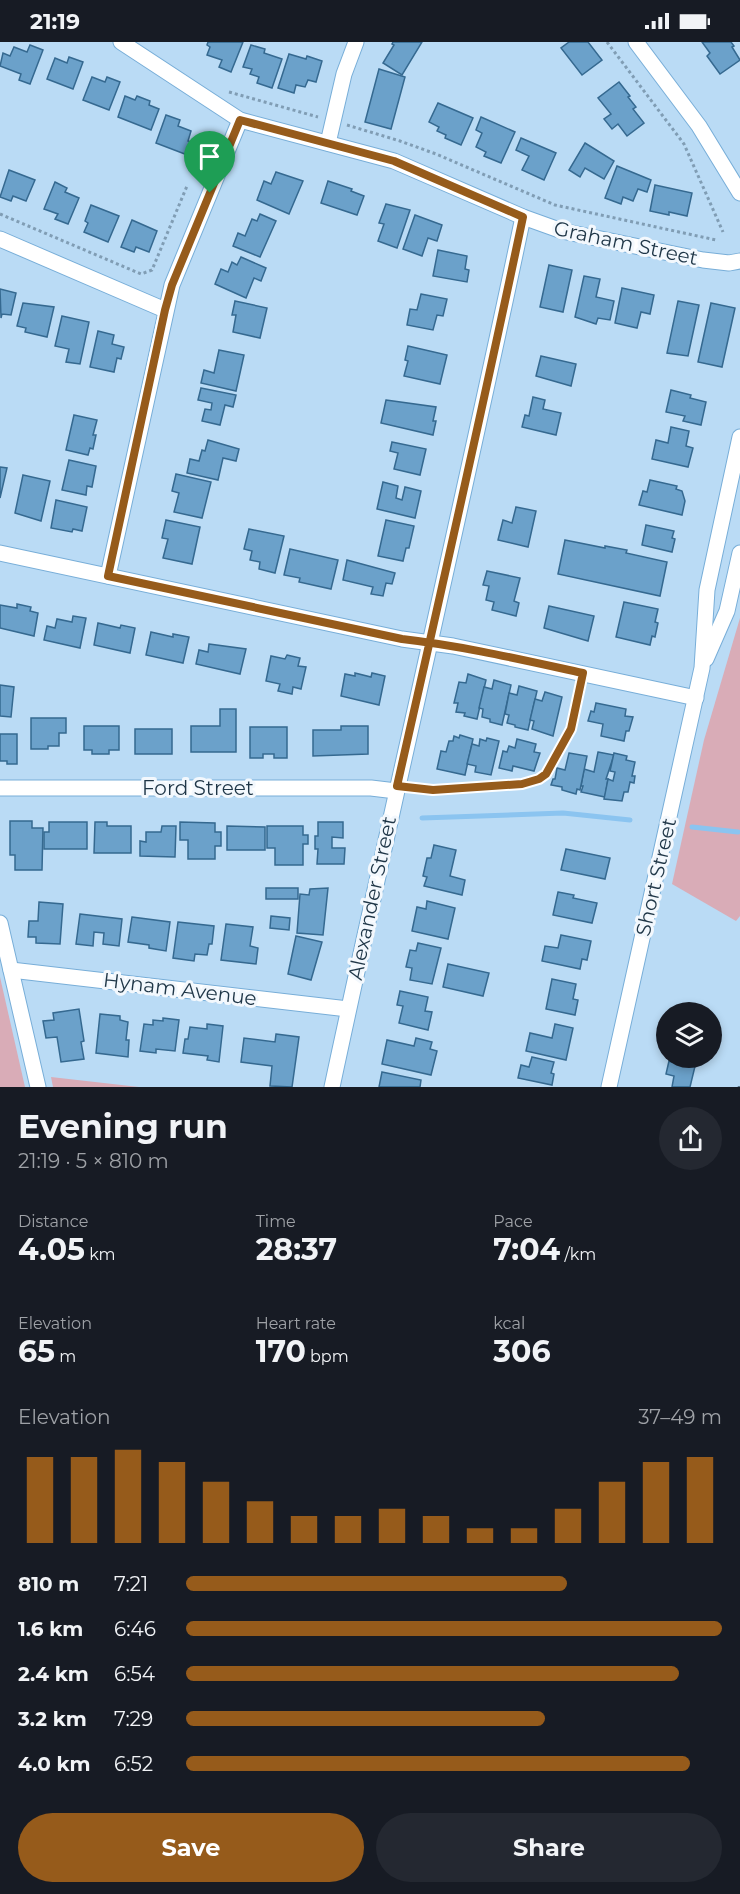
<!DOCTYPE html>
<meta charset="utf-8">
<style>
:root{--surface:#171b24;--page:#242831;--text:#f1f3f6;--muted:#9ea1a6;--accent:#965b1b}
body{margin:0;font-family:Montserrat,sans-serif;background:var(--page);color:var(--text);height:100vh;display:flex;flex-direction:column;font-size:22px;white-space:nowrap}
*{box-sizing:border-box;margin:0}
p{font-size:20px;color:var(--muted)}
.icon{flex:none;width:33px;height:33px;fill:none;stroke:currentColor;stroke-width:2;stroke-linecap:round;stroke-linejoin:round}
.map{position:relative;height:1045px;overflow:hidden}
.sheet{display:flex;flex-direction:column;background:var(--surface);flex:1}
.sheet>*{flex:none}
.tools{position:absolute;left:656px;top:960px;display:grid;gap:12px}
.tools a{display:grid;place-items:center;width:66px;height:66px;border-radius:50%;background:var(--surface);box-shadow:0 3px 9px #0003;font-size:30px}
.pin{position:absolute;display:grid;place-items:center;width:51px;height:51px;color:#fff;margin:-62px -26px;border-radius:50% 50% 50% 0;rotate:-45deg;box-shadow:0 0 6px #0007}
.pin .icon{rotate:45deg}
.round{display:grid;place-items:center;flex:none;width:63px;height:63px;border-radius:32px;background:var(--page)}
.headline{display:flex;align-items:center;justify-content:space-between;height:102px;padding:0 18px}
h1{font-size:33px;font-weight:700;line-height:45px}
.metrics{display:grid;grid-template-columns:repeat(3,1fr);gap:9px;height:102px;padding:6px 18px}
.metrics div{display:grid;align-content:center}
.metrics b{font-size:30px;font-weight:700}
.metrics small{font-size:16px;font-weight:400}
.metrics p{font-size:16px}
.chart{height:168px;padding:12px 18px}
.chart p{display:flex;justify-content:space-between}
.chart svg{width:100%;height:108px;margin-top:6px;stroke:var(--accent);stroke-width:6}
.button{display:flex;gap:12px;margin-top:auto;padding:12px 18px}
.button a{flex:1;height:69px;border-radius:36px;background:var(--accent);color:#fff;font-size:24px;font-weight:700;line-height:69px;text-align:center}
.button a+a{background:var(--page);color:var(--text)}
ul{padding:0 18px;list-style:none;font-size:20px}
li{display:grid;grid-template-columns:96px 72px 1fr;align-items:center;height:45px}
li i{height:15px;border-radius:8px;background:var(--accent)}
.status{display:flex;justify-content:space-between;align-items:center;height:42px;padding:0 30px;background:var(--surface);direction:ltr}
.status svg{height:16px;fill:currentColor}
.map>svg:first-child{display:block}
</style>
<div class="status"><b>21:19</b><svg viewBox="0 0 49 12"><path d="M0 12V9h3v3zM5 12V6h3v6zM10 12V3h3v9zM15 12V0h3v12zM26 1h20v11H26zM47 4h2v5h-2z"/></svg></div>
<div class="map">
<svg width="740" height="1045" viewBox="0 0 740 1045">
<rect width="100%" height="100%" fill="#badbf5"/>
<!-- green -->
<g fill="#d9acb7">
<path d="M740,576V874L736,879L672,842L704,698Z"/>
<path d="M0,935L25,1045H0Z"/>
<path d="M51,1035L139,1045H53Z"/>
</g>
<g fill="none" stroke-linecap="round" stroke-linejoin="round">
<!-- stream -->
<g stroke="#8bc4f0" stroke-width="5">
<path d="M422,776L563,771L630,778"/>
<path d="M692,785L738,790"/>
</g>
</g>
<!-- building -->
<g fill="#6ba1ca" stroke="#356990" stroke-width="1.5">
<path d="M208,0H243L231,30L219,25L222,18L207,13L210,5L207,3Z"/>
<path d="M393,0H422L402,33L383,21L394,3L392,2Z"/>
<path d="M569,0H588L602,18L582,33L561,6Z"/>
<path d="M702,0H731L734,4L732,5L740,18L720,32L707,14L710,11Z"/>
<path d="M30,3L43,8L30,42L19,38L21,32L0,24L3,11L10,14L14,5L27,10Z"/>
<path d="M251,3L265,7L264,11L282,17L272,46L257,41L259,35L250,32L252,27L243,25Z"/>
<path d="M289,12L306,17L307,14L322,19L316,40L308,38L305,45L296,43L294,51L278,46Z"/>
<path d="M69,15L83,20L73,47L47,37L55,16L67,21Z"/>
<path d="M379,27L405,35L391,87L365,80Z"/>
<path d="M92,35L105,40L107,35L120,40L109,68L83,58Z"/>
<path d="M619,40L630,54L628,55L636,65L633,67L644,81L627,94L618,82L612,87L604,77L611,72L598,56Z"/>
<path d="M125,54L135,58L137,54L150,59L149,63L159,67L151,88L118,75Z"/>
<path d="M438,61L473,76L461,103L445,96L446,93L437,89L439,85L429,80Z"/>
<path d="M166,73L180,78L178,84L191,89L188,99L195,101L190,114L156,101Z"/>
<path d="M481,75L515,90L501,121L484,114L486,110L476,105L482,91L476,88Z"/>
<path d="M521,96L556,111L544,138L522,128L529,114L516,108Z"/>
<path d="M585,101L614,119L604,137L585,126L580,135L569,128Z"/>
<path d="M617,124L651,138L647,150L638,147L633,159L623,155L621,162L605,156Z"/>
<path d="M9,128L35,138L26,159L13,154L11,159L0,155Z"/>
<path d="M276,130L303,139L289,172L257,158L264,139L271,142Z"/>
<path d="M328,139L352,147L351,149L364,154L357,173L321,161Z"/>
<path d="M55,140L67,146L65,150L79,156L68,182L55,177L58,172L44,167Z"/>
<path d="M655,143L692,151L687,174L669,170V173L650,169Z"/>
<path d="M386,162L410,168L397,206L378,199L384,182L379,181Z"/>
<path d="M91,163L119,174L108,200L84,190L88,181L85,179Z"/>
<path d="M260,172L276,179L260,215L233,204L238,191L245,194L252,177L257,179Z"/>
<path d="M415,173L442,183L437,199L428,196L422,214L403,207Z"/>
<path d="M132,178L157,189L149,210L136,205L134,210L121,205Z"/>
<path d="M438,208L467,214L465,227L469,228L467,240L433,234Z"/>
<path d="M241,215L266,226L261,239L254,236L246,256L215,242L221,227L228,230L232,220L237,223Z"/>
<path d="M549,223L572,228L563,270L540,265Z"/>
<path d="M584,234L600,237L596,255L614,259L610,278L598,276L596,282L575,275Z"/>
<path d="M622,246L654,253L650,272L641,270L637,286L615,281Z"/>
<path d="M0,247L16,251L11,273L2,272L1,276Z"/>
<path d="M421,252L447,257L443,274L437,273L433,288L407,283L410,267L417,268Z"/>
<path d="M235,259L267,266L260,296L233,290L236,273H232Z"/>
<path d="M678,259L699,263L688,314L667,311Z"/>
<path d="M23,261L54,265L47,295L25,290L26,286L17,284Z"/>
<path d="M711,261L735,266L722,325L698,320Z"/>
<path d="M62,274L89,280L80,322L66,320L69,307L55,304Z"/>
<path d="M98,289L114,293L112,302L124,305L121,317L117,316L114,330L90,325Z"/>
<path d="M408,304L447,313L440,342L404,334L408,319L405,318Z"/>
<path d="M219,308L244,313L236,349L201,341L204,328L214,331Z"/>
<path d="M541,314L576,322L571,344L536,334Z"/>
<path d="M201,346L236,353L233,365L225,363L220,383L202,379L205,367L211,368L212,361L198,358Z"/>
<path d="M671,348L691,353L690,356L706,360L701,383L683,379L685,374L666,370Z"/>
<path d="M533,355L545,358L543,367L561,371L556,393L522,385L525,373L529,374Z"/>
<path d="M386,358L436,365L433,379H436L433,393L381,381Z"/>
<path d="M74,373L97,378L93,393H96L93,407L90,406L88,413L66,408Z"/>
<path d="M671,385L689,389L686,404L693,406L688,425L652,417L656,398L668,401Z"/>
<path d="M208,398L239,407L236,419L223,416L218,438L187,431L190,417L199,419L202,408L205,409Z"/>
<path d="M392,400L426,407L420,433L394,427L398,411L390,409Z"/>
<path d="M69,418L96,424L92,445L87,444L86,453L62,448Z"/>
<path d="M0,425L7,426L0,456Z"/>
<path d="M176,432L211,440L202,476L174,470L179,451L172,449Z"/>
<path d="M23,433L50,439L41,479L15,471Z"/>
<path d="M650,438L677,444L676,447L682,449L685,459L682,473L639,463L643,449L647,450Z"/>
<path d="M383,440L398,444L396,456L402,458L405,445L421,449L415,476L377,467Z"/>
<path d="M56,458L87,465L82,489L73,487L72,490L51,486Z"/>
<path d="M516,465L536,469L528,505L498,498L503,478L512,481Z"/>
<path d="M166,478L200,485L192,522L163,516L168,497L162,496Z"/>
<path d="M386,478L414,484L409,506H406L403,519L378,514Z"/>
<path d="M646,483L674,489L672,496L675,497L672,510L642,503Z"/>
<path d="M249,487L284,494L275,531L259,527L260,520L250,518L252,509L244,507Z"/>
<path d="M565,498L605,506V504L627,508L626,511L667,520L660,554L558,532Z"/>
<path d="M290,507L338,518L331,547L299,540L300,536L284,533Z"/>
<path d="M347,518L395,531L392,542L386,541L383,554L371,552L373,545L343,538Z"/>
<path d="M487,529L520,536L514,559L519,561L516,574L492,568L494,560L486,558L489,544L483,543Z"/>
<path d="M624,560L658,567L655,580L658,581L655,595L652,594L650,603L616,595Z"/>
<path d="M17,562L31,565L30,569L38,571L34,594L0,586V563L17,566Z"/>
<path d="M549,564L594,574L588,599L544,586Z"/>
<path d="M73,574L86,576L80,606L44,598L47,584L55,586L57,577L72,580Z"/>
<path d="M98,581L120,586L121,583L135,586L130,611L94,603Z"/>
<path d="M151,590L173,595V592L189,595L183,621L146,613Z"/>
<path d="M209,602L246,607L240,632L196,622L199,608L208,610Z"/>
<path d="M287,613L300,616L298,624L306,625L301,647L293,645L292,652L278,649L280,642L266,639L271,614L285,617Z"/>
<path d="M355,631L371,635L372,631L385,634L379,663L341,654L345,632L355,634Z"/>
<path d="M468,632L486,638L477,677L464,674L465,671L456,670L458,661H454L459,640L466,641Z"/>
<path d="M494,638L511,643L502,683L490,680V677L482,675L483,667L479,666L484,645L492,647Z"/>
<path d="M0,643L14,645L11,675L0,674Z"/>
<path d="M519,644L537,649L528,688L515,685V683L507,681L509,673L505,672L509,651L517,653Z"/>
<path d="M545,650L562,655L553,694L532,687L534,679L530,678L535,657L542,659Z"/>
<path d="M596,661L626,667L625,674L633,675L629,689H626L624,699L601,694L603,682L588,679L591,669L594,670Z"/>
<path d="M220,667H236V710H191V684H220Z"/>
<path d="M31,676H66V691H59V704H48V707H31Z"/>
<path d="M84,684H119V708H109V712H92V708H84Z"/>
<path d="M341,684H368V712L313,714V688H341Z"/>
<path d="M250,685H287V716H274V712H263V716H250Z"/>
<rect x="135" y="687" width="37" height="25"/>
<path d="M0,692H17V722H7V719H0Z"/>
<path d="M460,693L473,697L465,733L437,727L441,709L446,710L449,699H453L454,694L459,696Z"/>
<path d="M487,696L499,699L491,733L475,730L476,724L467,722L472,702L479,704L480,697L486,699Z"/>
<path d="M517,697L536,702L534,710L540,711L534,729L513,724L512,729L499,726L503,709L507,710L509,704L515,706Z"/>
<path d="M598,710L614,713L606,737H608L605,755L581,750L583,744H581L584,727L594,730Z"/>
<path d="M569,711L587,714L580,748L577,747L576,752L562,748V745L551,743L553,737H555L557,726L565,728Z"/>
<path d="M614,711L627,714L626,718L635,720L632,734H635L634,741L630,740L628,750H624L622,759L604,757L608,737L613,739L615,730L610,729Z"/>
<path d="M10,779H32V786H43L42,828H15V813H10Z"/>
<path d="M49,780H87V807H44V790H49Z"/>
<path d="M95,780H107V784H131V811H94Z"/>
<path d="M180,780L215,781V790H221V804H215V817H188V798H180Z"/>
<path d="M318,780H343V796L332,795V806H345L344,822H317L318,807H315V794H318Z"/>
<path d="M162,784H176L175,815L140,814V799L146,800V790H161Z"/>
<path d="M227,784L265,785V808H227Z"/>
<path d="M267,784H303V793H308V802H303V823H275V806H267Z"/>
<path d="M434,803L456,808L450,834L465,838L462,853L424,844L427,835L423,834L427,816H431Z"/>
<path d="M566,807L610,816L605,837L561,828Z"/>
<rect x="266" y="846" width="32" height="11"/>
<path d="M328,846L323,893L297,891L300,852L309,853L310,847Z"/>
<path d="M558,850L574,853L573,856L597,861L592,881L553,873Z"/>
<path d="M427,859L455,866L448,897L412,889L417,865L426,867Z"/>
<path d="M39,860L63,862L60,902L36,901V895H28L29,879H38Z"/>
<path d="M80,872L122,877L119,904L103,902L104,891L94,890L93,904L76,902Z"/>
<path d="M271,874L290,876L289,888L270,886Z"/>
<path d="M132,875L170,880L166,909L149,906V903L128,900Z"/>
<path d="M178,880L214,884L212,902H209L207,913L195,912L194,919L173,916Z"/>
<path d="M226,882L253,885L250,904L258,906L256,922L221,918Z"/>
<path d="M561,893L591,899L587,918L582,917L580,927L542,919L545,904L558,906Z"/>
<path d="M296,894L322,900L311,938L288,932Z"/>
<path d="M418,901L441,906L432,942L410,938L412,926L406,925L410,908L416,909Z"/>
<path d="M448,922L489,931L483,954L443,945Z"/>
<path d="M552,937L576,942L573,957L578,958L575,973L546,967Z"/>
<path d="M400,949L428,955L425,969L432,970L428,988L399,981L403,964L397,963Z"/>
<path d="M79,967L84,999L81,1000L84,1017L61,1020L57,995L46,996L43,979L54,978L53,971Z"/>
<path d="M100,972L120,974V978L128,980L126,998H129L128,1015L96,1011Z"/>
<path d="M163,976L179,978L175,1009L156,1007V1011L140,1009L144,982L153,983V978L163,979Z"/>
<path d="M207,982L223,984L219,1020L207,1018L208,1014L183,1011L185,997H188L190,985L207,987Z"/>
<path d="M555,982L573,986L566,1018L526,1009L530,991L552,996Z"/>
<path d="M276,992L299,995L292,1045L270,1044L272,1024L241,1020L244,996L275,1000Z"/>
<path d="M416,996L432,1000L430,1007L437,1009L431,1033L382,1022L387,998L414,1004Z"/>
<path d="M532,1015L554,1020L551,1031L554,1032L552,1043L518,1036L521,1023L529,1025Z"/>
<path d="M673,1016H697L690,1045H672L674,1034L666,1032L669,1019L672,1020Z"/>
<path d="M382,1030L421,1038L420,1045H379Z"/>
</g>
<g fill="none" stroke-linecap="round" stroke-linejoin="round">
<!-- lane casing -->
<g stroke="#78aed8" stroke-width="10">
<path id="lane" d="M397,744L433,748L522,742L539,737L546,732L571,688L583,631"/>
</g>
<!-- street casing -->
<g stroke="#78aed8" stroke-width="17">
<g id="street">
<path d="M121,0L240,78L394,119L523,175L562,189L703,218L729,221L740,219"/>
<path d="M636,0L699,84L740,151"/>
<path d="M328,101L344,32L356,0"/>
<path d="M0,197L165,268"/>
<path d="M0,511L402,597L453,604L696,656"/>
<path d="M108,534L172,243L240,78"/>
<path d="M706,617L727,569L740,511"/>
<path d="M0,746H371L396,749"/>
<path d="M0,881L38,1045"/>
<path d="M11,928L348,967"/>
<path d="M332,1045C394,755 462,466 523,175"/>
<path d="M609,1045L702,626L707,548L740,395"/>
</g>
</g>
<!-- path -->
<g stroke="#809db4" stroke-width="3" stroke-dasharray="3 3" stroke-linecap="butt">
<path d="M607,0L684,102L723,190"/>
<path d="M229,50L318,75"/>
<path d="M347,83L400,99L436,112L555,163L716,198"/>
<path d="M0,172L141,232L152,228L187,144"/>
</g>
<!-- lane -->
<use href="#lane" stroke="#fff" stroke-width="8"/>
<!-- street -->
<use href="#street" stroke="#fff" stroke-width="15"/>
<!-- rail -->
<path stroke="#5e798e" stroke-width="4.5" stroke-dasharray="8 8" stroke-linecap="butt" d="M740,1045V1044"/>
</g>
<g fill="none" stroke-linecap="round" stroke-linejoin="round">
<!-- route casing -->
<g stroke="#fff" stroke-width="12">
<path id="route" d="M210,151L172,243L165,268L108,534L402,597C463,604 523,618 583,631L571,687L546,732L539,737L522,742L433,748L397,744C440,555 483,365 523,175L394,119L240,78L210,151"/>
</g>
<!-- route -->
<use href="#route" stroke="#965b1b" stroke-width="8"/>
</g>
<g text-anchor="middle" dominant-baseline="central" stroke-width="6" stroke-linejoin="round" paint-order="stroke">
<!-- street labels -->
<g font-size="20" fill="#1f3647" stroke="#f3f8fd">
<text transform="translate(626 201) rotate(12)">Graham Street</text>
<text x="198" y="746">Ford Street</text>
<text transform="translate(656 835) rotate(-77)">Short Street</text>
<text transform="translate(372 856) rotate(-78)">Alexander Street</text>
<text transform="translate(180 947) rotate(7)">Hynam Avenue</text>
</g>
</g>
</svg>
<div class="tools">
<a><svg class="icon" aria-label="layers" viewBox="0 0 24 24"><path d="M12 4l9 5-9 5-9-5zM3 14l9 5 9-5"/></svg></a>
</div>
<div class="pin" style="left:210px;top:151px;background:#1e9e55"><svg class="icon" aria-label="arrive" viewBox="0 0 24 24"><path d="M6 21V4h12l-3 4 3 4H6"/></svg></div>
</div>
<section class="sheet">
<div class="headline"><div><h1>Evening run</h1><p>21:19 · 5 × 810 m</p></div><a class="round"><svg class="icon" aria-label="share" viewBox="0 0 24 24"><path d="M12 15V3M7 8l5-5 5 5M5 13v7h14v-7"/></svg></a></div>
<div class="metrics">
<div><p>Distance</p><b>4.05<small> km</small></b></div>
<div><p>Time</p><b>28:37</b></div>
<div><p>Pace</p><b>7:04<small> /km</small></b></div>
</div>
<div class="metrics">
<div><p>Elevation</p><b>65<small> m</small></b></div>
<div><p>Heart rate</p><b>170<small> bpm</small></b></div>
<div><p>kcal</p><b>306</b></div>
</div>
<div class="chart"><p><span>Elevation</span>37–49 m</p>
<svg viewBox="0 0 160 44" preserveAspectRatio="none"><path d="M5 44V9M15 44V9M25 44V6M35 44V11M45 44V19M55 44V27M65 44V33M75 44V33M85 44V30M95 44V33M105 44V38M115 44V38M125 44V30M135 44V19M145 44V11M155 44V9"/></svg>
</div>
<ul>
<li><b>810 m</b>7:21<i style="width:71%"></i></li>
<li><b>1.6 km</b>6:46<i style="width:100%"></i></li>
<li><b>2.4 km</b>6:54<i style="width:92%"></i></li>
<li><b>3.2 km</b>7:29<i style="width:67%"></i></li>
<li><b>4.0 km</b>6:52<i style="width:94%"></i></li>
</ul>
<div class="button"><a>Save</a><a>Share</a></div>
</section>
